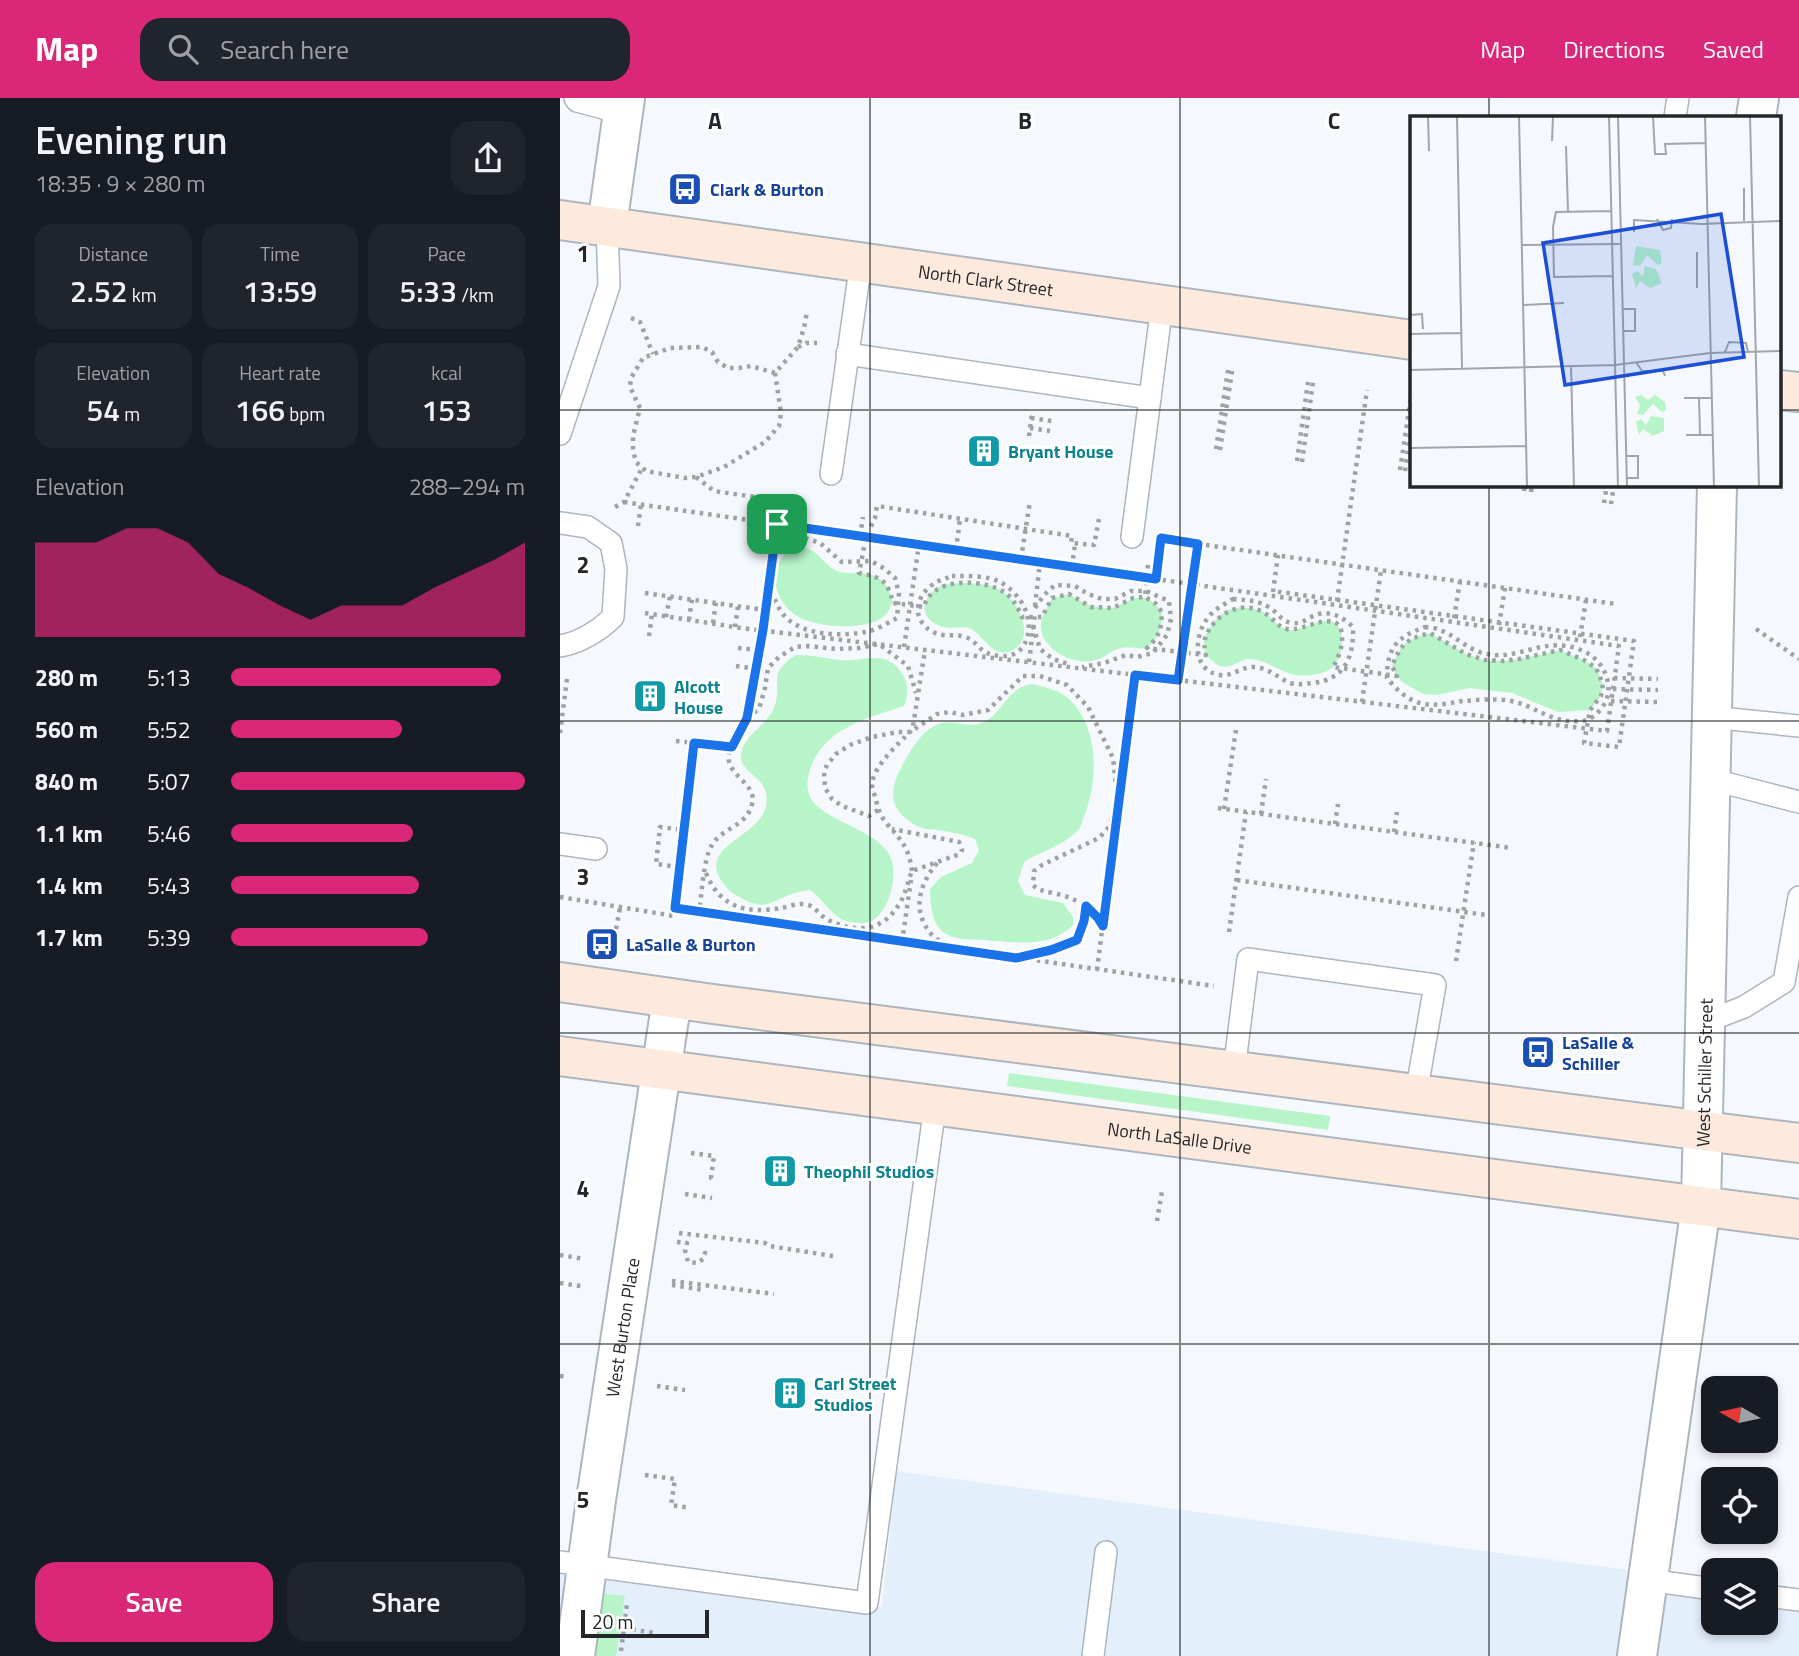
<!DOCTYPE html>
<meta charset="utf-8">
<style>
:root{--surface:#171b24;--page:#20242c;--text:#f1f3f6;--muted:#9ea1a6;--accent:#db2777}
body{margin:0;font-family:"Titillium Web",sans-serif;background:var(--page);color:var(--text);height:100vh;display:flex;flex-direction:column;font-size:26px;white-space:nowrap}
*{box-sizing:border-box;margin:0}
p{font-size:23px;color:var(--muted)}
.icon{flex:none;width:38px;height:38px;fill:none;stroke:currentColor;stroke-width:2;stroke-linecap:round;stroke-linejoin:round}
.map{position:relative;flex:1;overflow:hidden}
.details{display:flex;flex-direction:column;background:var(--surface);width:560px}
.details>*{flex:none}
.needle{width:46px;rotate:279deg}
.fabs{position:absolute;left:1141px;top:1278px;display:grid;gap:14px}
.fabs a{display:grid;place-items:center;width:77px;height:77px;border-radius:14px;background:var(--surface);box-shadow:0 4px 10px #0003;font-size:35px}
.scale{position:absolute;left:21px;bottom:18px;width:128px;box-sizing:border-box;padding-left:7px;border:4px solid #24272a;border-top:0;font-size:19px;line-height:24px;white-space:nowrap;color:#24272a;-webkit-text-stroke:5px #fff;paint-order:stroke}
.pin{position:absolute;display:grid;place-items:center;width:60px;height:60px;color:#fff;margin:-30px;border-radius:14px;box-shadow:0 4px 10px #0006}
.round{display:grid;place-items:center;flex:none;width:74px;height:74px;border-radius:21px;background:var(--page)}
.head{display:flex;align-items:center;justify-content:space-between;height:119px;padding:0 35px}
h1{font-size:38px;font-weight:600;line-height:52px}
.metrics{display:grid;grid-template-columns:repeat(3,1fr);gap:10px;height:119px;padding:7px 35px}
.metrics div{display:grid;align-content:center;border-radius:18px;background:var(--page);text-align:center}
.metrics b{font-size:30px;font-weight:600}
.metrics small{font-size:19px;font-weight:400}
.metrics p{font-size:19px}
.chart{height:196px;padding:14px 35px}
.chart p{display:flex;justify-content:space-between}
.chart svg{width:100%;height:126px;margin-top:7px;fill:var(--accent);opacity:.7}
.primary-button{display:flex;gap:14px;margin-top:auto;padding:14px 35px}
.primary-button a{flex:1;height:80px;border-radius:21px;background:var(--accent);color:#fff;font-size:28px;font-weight:600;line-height:80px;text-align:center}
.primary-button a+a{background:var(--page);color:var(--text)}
ul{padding:0 35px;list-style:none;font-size:23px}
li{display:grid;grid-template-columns:112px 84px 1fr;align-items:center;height:52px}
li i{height:18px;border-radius:9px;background:var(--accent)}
header{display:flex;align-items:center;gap:42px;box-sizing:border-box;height:98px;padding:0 35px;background:var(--accent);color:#fff}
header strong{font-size:33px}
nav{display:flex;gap:38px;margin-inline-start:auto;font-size:24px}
.search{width:490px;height:63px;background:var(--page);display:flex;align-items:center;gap:18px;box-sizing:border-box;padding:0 24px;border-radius:21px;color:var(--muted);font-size:26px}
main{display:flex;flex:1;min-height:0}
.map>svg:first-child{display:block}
</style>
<header>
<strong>Map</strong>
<div class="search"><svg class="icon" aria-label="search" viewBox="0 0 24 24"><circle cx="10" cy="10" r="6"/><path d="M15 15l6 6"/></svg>Search here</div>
<nav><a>Map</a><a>Directions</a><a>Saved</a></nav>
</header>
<main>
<section class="details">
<div class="head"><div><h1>Evening run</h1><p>18:35 · 9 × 280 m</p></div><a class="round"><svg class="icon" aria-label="share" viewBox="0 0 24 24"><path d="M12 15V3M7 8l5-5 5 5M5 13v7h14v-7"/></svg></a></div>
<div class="metrics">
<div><p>Distance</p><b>2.52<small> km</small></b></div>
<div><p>Time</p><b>13:59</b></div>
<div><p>Pace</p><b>5:33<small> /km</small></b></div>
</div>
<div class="metrics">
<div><p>Elevation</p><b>54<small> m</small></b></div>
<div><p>Heart rate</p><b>166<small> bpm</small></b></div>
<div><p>kcal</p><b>153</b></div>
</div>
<div class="chart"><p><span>Elevation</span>288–294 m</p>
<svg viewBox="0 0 160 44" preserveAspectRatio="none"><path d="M0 44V11L10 11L20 11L30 6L40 6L50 11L60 22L70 27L80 33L90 38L100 33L110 33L120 33L130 27L140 22L150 17L160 11V44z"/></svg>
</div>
<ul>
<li><b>280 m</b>5:13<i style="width:92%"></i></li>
<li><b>560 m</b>5:52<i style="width:58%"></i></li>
<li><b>840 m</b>5:07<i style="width:100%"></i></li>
<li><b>1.1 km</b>5:46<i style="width:62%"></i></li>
<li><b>1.4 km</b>5:43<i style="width:64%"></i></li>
<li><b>1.7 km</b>5:39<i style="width:67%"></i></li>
</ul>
<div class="primary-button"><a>Save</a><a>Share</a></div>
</section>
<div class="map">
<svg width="1239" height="1558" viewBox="0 0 1239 1558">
<rect width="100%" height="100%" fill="#f5f9fd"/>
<!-- built -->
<path fill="#e4effc" d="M336,1373L939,1455L1153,1483V1524H1206V1489L1239,1494V1558H0V1460L322,1509Z"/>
<!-- green -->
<g fill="#b7f5c9">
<path d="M236,448C260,450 259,464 277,473C284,476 292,475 299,475C320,476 329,485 333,505C330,509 328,515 324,518C306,534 253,530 234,516C210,498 208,463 236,448Z"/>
<path d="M408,485C419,486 430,486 439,491C458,501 478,541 451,553C433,561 423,537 411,531C402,527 390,532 380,528C354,518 364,492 386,486C393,485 401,485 408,485Z"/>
<path d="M509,496C523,504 535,512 552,510C557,509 563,505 568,503C583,495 593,502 602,514C601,531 600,538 587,550C577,551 565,547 555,552C547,556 541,562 531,563C512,566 483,552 481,530C480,519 487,510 492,500Z"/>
<path d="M681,509C688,510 696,510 703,514C713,519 717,530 729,532C744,534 761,517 775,525C787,532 782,561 773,569C765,576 747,579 736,577C721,575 707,562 691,561C681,560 670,572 660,568C658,568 653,563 651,562C633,547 653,518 671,511C672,511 681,509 681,509Z"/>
<path d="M870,535L906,556L925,562L943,563L959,561L1000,552L1024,562L1036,570L1043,586L1041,598L1030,612L998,614L952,595L909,590L877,597L863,596L842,584L837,578L832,568C841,546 846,541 870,535Z"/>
<path d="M236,557C251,557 264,560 279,562C303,565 327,549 343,577C349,587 348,598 344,608C306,620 260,632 249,675C245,692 249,702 262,712C281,726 316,735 329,756C339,774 331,807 316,820C309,826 299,826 290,824C271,820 265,802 250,792C243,793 236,794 229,797C211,804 206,812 185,802C178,798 172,796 167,790C130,748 199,742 206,708C212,679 181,677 181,659C181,639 205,628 213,612C225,587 204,577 236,557Z"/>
<path d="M472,586C487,590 501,592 511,603C539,632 538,681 525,716C523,720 522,727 519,731C506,747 481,753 464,764L458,783L465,797L503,805L513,819V827C490,851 455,844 424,842C412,841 398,843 386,836C372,828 370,806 370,791L381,779L412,765L419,752L415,741C403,736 391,734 378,732C373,731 367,732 362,730C355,728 349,723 344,719C328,705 332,687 341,670C348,656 360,635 374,628C390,619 406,631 422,625C439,618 446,596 462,589C465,587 469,587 472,586Z"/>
<path d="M449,975L770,1018V1019L768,1032L447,988Z"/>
<path d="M37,1495L65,1498L56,1558H27Z"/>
</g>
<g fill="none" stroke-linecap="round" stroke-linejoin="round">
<!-- lane casing -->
<g stroke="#adb5bf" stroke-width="24">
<g id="lane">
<path d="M15,0L17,3L62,15"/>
<path d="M1115,19L1118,0"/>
<path d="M287,256L590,300"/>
<path d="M0,336L49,188L47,128"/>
<path d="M271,376L301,164"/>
<path d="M0,425L28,429L51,445L56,471L53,519C39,533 19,545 0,548"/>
<path d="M572,439L602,207"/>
<path d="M1151,619L1239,628"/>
<path d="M1150,681L1239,704"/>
<path d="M0,746L36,751"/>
<path d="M1145,924L1184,909L1224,884L1239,799"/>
<path d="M674,973L688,861L875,887L856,996"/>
<path d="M0,1464L307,1505L375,1008"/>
<path d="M1088,1482L1153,1491"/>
<path d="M1206,1498L1239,1502"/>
<path d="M533,1558L546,1454"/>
</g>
</g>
<!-- street casing -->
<g stroke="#adb5bf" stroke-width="42">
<g id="street">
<path d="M1196,19L1199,0"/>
<path d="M47,128L65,0"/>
<path id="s1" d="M15,1558L36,1402L112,901"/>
<path id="s2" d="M1077,1558L1141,1108L1157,387"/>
</g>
</g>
<!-- secondary casing -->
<g stroke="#adb5bf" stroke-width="42">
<g id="secondary">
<path id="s3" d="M0,122L852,242"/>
<path d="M1220,292L1239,294"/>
<path d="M0,884L153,906L1239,1045"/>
<path id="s4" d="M0,958L1239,1121"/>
</g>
</g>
<!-- path -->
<g stroke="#9ea2a5" stroke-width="4.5" stroke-dasharray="3.5 5" stroke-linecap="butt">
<path d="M71,220L80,224L93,256"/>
<path d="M238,249L246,245H257"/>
<path d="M215,275L221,315L219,328L205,344L164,369L136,379L125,380L86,373L76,364L73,352V338L80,310L70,289L71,280L83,260L110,250L142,249L152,254L158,264L168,270H179L191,268L215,275L238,249L244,230L247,214"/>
<path d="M471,320L492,323"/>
<path d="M470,330L490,333"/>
<path d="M469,338L472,314"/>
<path d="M656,351L668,272"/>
<path d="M660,352L672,273"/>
<path d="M737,363L748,284"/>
<path d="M742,364L753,284"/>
<path d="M840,372L851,299"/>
<path d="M845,373L852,321"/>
<path d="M136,379L154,393L222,403C212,453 207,504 198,555C195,576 193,598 187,618C183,631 172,642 169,656C165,678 198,685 192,706C187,728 162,730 152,747C143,761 142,797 139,814"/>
<path d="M964,393L965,387"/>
<path d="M971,394L972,387"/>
<path d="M64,404L1059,548L1047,633L181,530L85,515"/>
<path d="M1044,405L1047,387"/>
<path d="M1051,406L1054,387"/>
<path d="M55,409L64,404L82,370"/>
<path d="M539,421L534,447L511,445L512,438L317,408L315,420L306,439L299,475C321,479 328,482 333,505L364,509C371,478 426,480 447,496C454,502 458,510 462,519H482L492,500L509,496L531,509L553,510L573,500L585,499"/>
<path d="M78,428L81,406"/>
<path d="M300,438L303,419"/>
<path d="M197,439L215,442"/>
<path d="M604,441L1056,506"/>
<path d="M195,449L214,452"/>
<path d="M396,452L400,421"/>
<path d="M461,461L470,403"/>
<path d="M588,467L585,499L595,505L602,514C601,531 600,538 587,550L646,557C642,542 646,534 656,523C670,508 693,504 710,519C716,524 719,529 727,531C743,535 780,507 782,538C783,549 778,560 773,569L837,578L832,568C841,546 846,541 870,535L906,556L925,562L943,563L959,561L1000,552L1024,562L1036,570L1043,586L1041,598L1030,612L1024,645L1059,649L1074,543L713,493"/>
<path d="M512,469L515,446"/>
<path d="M392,478C407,478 425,477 440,484C450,489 461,501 465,511C474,531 467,560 441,558C418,557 419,543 405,539C394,535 384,540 373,534C352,523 354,500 372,487C378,482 385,481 392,478Z"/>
<path d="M595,480L599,458"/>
<path d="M209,485C214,499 218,514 230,523C250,538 283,538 306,534C317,532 327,525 337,520L339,495L335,480L325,471L311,463L282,464L260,445L245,440H227L214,461"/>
<path d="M713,494L718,457"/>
<path d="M85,495L205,512"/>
<path d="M673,501C686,502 698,502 710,510C718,515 722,524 732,525C741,526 745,522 753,518C768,511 782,518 793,529C794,559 785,582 752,585C745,586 737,587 730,585C720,581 712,573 701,570C684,565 674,579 660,577C632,573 634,538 647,521C653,512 663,507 673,501Z"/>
<path d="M777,503L807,292"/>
<path d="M475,508L480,464"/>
<path d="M475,510L484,497L495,487L515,488L528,496L542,501H555L571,493H586L609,503L611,521L607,537L593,555L577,559L566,557L544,565L522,569"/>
<path d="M106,519L110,498"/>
<path d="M894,520L900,483"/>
<path d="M129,522L132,501"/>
<path d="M153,525L156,504"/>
<path d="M939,527L945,490"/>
<path d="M473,528L480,551L493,561L511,567"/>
<path d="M175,529L178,508"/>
<path d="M865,529C870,529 876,530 880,532C897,538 908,553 927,556C958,563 986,537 1021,552C1045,561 1058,592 1040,612C1035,618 1029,622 1022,623C990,626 977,608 951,603C936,600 917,602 903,603C889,605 874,609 860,605C846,601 836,591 827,580C827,549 837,539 865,529Z"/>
<path d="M1196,531L1239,561"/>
<path d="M89,538L92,516"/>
<path d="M1020,539L1026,502"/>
<path d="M344,549L359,446"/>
<path d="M178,550L199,552"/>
<path d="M469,564L475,516"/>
<path d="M176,568L196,571"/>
<path d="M1054,580L1098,581"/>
<path d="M618,582L638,446"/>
<path d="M1053,591L1098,592"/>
<path d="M1051,603L1097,604"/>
<path d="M802,604L821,472"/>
<path d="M187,619L199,611L205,590L208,570L219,559L235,549L248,548L277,551L299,550L319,546L348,568L356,595"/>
<path d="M0,635L7,581"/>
<path d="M116,643L134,645"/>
<path d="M559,697L574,577"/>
<path d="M658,710L952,750"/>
<path d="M664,711L676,632"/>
<path d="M318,712L309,718L282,708L272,701L265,690L264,674L267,667L276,656L290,647L312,639L338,634H350L377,616L390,614L403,617L428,612L463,578H480L507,587L528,609L553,660L558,706L549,729L539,740L482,767L474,773L473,787C479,793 485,793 493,795C514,799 532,809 543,828"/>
<path d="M701,716L706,681"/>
<path d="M775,726L778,706"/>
<path d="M834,734L837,714"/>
<path d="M377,765C359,787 351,813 372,837C377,842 385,846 391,849"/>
<path d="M119,769L96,766L100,729L124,732"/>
<path d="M352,773C349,750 342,743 327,726C321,719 318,711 316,702C315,697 312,691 312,686C313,669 338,646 350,634L353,628L365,552"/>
<path d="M146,775C160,810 187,816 221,810C227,809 235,806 242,806C255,806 258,817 268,822C298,836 324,834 341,803C346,794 348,783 352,773L400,756L402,752L399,744L332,731"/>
<path d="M677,782L926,817"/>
<path d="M0,799L114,818L134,645L172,649"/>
<path d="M115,810L654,888"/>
<path d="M56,831L60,810"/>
<path d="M669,834L686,714"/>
<path d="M342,844L351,782"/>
<path d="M460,859L491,852L517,842L524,823L526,809"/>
<path d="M896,863L914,744"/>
<path d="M537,872L557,713"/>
<path d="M131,1055L154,1058L151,1080L155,1081"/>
<path d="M125,1096L152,1100"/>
<path d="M597,1123L602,1093"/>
<path d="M119,1135L205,1145L209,1148L273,1158"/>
<path d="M117,1144L127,1145L125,1152L128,1164L138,1165L143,1161L145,1155L151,1156"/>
<path d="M0,1157L25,1161"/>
<path d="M112,1183L214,1196"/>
<path d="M0,1185L21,1188"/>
<path d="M112,1187L144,1192"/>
<path d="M0,1278L8,1279"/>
<path d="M97,1288L125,1292"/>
<path d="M85,1377L115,1381L111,1407L130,1410"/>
<path d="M64,1530L94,1535"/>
<path d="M61,1553L67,1506"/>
</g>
<!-- lane -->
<use href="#lane" stroke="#fff" stroke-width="21"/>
<!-- street -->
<use href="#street" stroke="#fff" stroke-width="38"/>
<!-- secondary -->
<use href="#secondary" stroke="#feeadd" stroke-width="38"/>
</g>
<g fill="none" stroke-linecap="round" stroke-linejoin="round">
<!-- route casing -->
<g stroke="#fff" stroke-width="14">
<path id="route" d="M217,426L596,481L601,440L638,446L618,582L575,577L543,828L538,820L526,808L524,823L517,842L491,852L456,860L115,810L134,645L172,649L187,620L203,532Z"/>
</g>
<!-- route -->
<use href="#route" stroke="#1a73e8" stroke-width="9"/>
</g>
<!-- grid -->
<path fill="none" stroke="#24272a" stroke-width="2" stroke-opacity="0.55" d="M310,0V1558M620,0V1558M929,0V19M0,312H852M1220,312H1239M929,387V1558M0,623H1239M0,935H1239M0,1246H1239"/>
<!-- icons -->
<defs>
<g id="bus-square" transform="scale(1.75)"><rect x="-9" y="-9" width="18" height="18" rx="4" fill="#1a4fb4" stroke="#fff"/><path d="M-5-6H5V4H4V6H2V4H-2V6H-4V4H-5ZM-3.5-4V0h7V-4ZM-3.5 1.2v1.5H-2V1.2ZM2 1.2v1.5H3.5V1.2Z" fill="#fff"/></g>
<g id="building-square" transform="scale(1.75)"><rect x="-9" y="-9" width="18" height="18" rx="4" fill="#0f9aa8" stroke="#fff"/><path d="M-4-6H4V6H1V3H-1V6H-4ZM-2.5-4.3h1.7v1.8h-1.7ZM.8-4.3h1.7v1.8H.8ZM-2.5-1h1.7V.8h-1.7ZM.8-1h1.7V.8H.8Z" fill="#fff"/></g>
</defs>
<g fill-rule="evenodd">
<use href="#bus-square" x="125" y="91"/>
<use href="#building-square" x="424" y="353"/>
<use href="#building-square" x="90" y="598"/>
<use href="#bus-square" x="42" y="846"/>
<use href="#bus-square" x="978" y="954"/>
<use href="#building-square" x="220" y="1073"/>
<use href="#building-square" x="230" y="1295"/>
</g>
<g text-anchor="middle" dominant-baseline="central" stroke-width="6" stroke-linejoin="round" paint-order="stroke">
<!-- transit labels -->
<g font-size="18" font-weight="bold" fill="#164399" stroke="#fff" text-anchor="start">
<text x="150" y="91">Clark &amp; Burton</text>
<text x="66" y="846">LaSalle &amp; Burton</text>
<text x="1002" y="944">LaSalle &amp;<tspan x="1002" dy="21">Schiller</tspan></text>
</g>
<!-- street labels -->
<g font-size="18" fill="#24272a" stroke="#fff">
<text stroke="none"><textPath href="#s3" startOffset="430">North Clark Street</textPath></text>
<text stroke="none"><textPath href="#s2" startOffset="588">West Schiller Street</textPath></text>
<text stroke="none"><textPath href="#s4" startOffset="625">North LaSalle Drive</textPath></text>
<text stroke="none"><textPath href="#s1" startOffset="332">West Burton Place</textPath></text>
</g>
<!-- culture labels -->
<g font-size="18" font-weight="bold" fill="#0d838f" stroke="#fff" text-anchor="start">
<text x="448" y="353">Bryant House</text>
<text x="114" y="588">Alcott<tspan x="114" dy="21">House</tspan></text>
<text x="244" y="1073">Theophil Studios</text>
<text x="254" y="1285">Carl Street<tspan x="254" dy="21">Studios</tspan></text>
</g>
</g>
<!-- overview -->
<g transform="translate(850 18)">
<rect width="371" height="371" fill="#f5f9fd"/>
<path d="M226,130L250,134L252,147L248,149L237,139L230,150L223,149ZM235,150L246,153L252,167L240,172L230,165L226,172L222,158L227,155L233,160ZM231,279L238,284L245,279L255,286L256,294L252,296L243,288L233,299L227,298L230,289L225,281ZM241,300L254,302V315L243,320L233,313L229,319L226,306L231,303L236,309Z" fill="#b7f5c9"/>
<path fill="none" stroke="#a1a5a9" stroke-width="2" d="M18,0L19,35M47,0L52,252M109,0L117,371M199,0L208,371M208,0L217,371M243,0L245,38H256L255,28M295,0L304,371M340,0L349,371M142,25L143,0M254,28L296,27M156,30L158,96M334,72V105M201,95L146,96L143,111L144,161L202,160M247,103L253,114L261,112L262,103M224,116V104L291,108L371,105M111,129L210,128M287,136V172M113,189L154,187M212,193H225V215H213M0,199L12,198L13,213M0,218L51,217M315,236L319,226L336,227L338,236M226,246L232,255H253L255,260M161,250L164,371M0,254L205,249L300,237L371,235M274,282H301M289,282L290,319M276,319H302M0,332L116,330M216,340H228V362H217"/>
<path fill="#1d4ed8" fill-opacity="0.15" stroke="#1d4ed8" stroke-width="3.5" d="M311,98L334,241L155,269L133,127Z"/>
<rect width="371" height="371" fill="none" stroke="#24272a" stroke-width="3.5"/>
</g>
<g font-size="23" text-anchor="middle" font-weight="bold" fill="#24272a" stroke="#fff" stroke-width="6" stroke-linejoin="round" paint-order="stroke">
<text x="155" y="31">A</text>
<text x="465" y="31">B</text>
<text x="774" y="31">C</text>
<text x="23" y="164">1</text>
<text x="23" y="475">2</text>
<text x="23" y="787">3</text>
<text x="23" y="1099">4</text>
<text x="23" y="1410">5</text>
</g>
</svg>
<div class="fabs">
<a><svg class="needle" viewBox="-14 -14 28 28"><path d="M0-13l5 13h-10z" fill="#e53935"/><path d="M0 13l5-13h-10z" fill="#9ea1a6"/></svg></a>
<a><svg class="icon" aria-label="locate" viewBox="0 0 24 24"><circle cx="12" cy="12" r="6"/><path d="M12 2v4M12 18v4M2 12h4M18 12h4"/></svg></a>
<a><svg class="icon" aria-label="layers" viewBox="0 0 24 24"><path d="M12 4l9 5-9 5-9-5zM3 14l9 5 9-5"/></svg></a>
</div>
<div class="scale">20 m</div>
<div class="pin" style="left:217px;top:426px;background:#1e9e55"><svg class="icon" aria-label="arrive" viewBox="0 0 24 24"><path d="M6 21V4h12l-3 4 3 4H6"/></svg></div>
</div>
</main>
